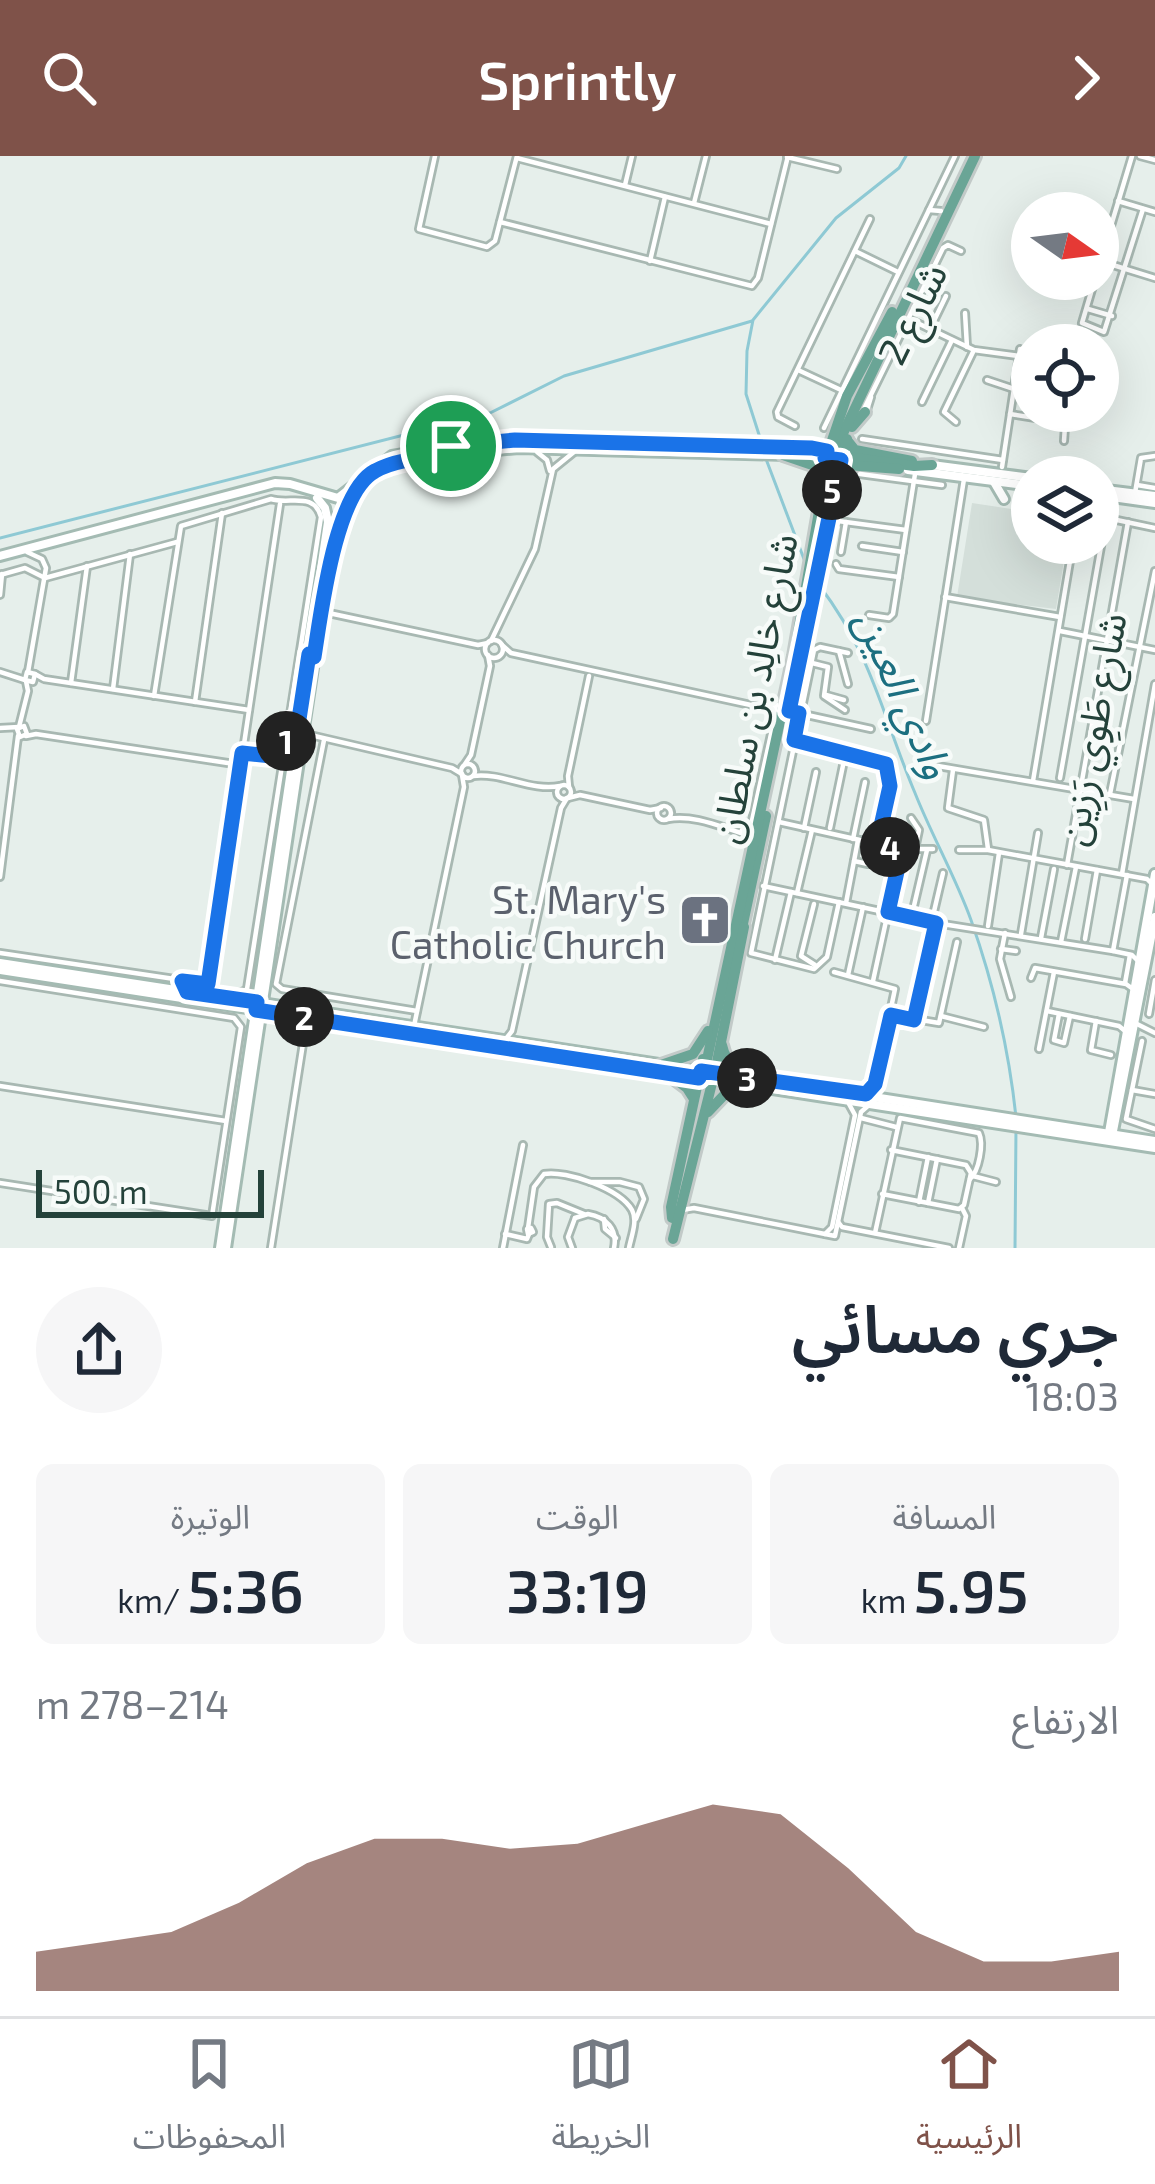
<!DOCTYPE html>
<html lang="ar">
<meta charset="utf-8">
<style>
:root{--surface:#fff;--page:#f6f6f7;--text:#1f2937;--muted:#747a83;--line:#e0e1e3;--accent:#7f5249}
body{margin:0;font-family:"Exo 2","Noto Sans Arabic",sans-serif;background:var(--page);color:var(--text);direction:rtl;height:100vh;display:flex;flex-direction:column;font-size:45px;white-space:nowrap}
*{box-sizing:border-box;margin:0}
p{font-size:39px;color:var(--muted)}
.icon{flex:none;width:66px;height:66px;fill:none;stroke:currentColor;stroke-width:2;stroke-linecap:round;stroke-linejoin:round}
.map{position:relative;height:1092px;overflow:hidden;direction:ltr}
.drawer{display:flex;flex-direction:column;background:var(--surface);flex:1}
.drawer>*{flex:none}
.needle{width:78px;rotate:104deg}
.controls{position:absolute;left:1011px;top:36px;display:grid;gap:24px}
.controls a{display:grid;place-items:center;width:108px;height:108px;border-radius:50%;background:var(--surface);box-shadow:0 12px 48px #0002;font-size:60px}
.scale{position:absolute;left:36px;bottom:30px;width:228px;box-sizing:border-box;padding-left:12px;border:6px solid #24423a;border-top:0;font-size:33px;line-height:42px;white-space:nowrap;color:#24423a;-webkit-text-stroke:9px #f7fbf9;paint-order:stroke}
.pin{position:absolute;display:grid;place-items:center;width:102px;height:102px;color:#fff;margin:-51px;border:6px solid #fff;border-radius:50%;box-shadow:0 3px 12px #0007}
.km{position:absolute;width:60px;height:60px;margin:-30px;border-radius:50%;background:#222;color:#fff;font-size:33px;line-height:60px;text-align:center}
.round{display:grid;place-items:center;flex:none;width:126px;height:126px;border-radius:63px;background:var(--page)}
.overview{display:flex;align-items:center;justify-content:space-between;height:204px;padding:0 36px}
h1{font-size:66px;font-weight:600;line-height:90px}
.metrics{display:grid;grid-template-columns:repeat(3,1fr);gap:18px;height:204px;padding:12px 36px}
.metrics div{display:grid;align-content:center;border-radius:18px;background:var(--page);text-align:center}
.metrics b{font-size:60px;font-weight:600}
.metrics small{font-size:33px;font-weight:400}
.metrics p{font-size:33px}
.chart{height:336px;padding:24px 36px}
.chart p{display:flex;justify-content:space-between}
.chart svg{width:100%;height:216px;margin-top:12px;fill:var(--accent);opacity:.7}
header{display:flex;justify-content:space-between;align-items:center;height:156px;padding:0 36px;background:var(--accent);color:#fff;font-size:54px;font-weight:600}
.menu{display:flex;justify-content:space-around;align-items:center;height:168px;border-top:3px solid var(--line);background:var(--surface);font-size:33px;color:var(--muted)}
.menu a{display:grid;justify-items:center;gap:6px}
.menu .selected{color:var(--accent)}
.map>svg:first-child{display:block}
</style>
<header><svg class="icon" aria-label="forward" viewBox="0 0 24 24"><path d="M9 5l7 7-7 7"/></svg>Sprintly<svg class="icon" aria-label="search" viewBox="0 0 24 24"><circle cx="10" cy="10" r="6"/><path d="M15 15l6 6"/></svg></header>
<div class="map">
<svg width="1155" height="1092" viewBox="0 0 1155 1092">
<rect width="100%" height="100%" fill="#e6efeb"/>
<!-- built -->
<path fill="#d4dfda" d="M972,347L1032,356V387H1067L1056,453L957,441Z"/>
<g fill="none" stroke-linecap="round" stroke-linejoin="round">
<!-- stream -->
<g stroke="#8ec9d4" stroke-width="3">
<path d="M762,288L746,238L747,195L753,164L836,62L899,12L906,0"/>
<path d="M766,303L807,411"/>
<path d="M0,382L490,257L564,220L752,165"/>
<path d="M819,429C873,500 882,559 915,637C932,680 955,720 971,764C993,826 1009,895 1016,961"/>
<path d="M1015,1092L1016,971"/>
</g>
<!-- street casing -->
<g stroke="#a8b8b2" stroke-width="10">
<g id="street">
<path d="M435,0L419,73L487,91L495,85L517,0"/>
<path d="M1140,0L1155,4"/>
<path d="M787,1L837,13"/>
<path d="M517,2L771,68"/>
<path d="M625,29L632,0"/>
<path d="M1118,45L1155,56"/>
<path d="M694,47L706,0"/>
<path d="M929,54L941,55"/>
<path d="M500,66L752,130L758,122L788,0"/>
<path d="M855,95L898,116"/>
<path d="M650,105L665,41"/>
<path d="M1100,105L1155,122"/>
<path d="M1098,113L1132,0"/>
<path d="M1095,123L1082,167L1104,176L1143,53"/>
<path d="M1088,153L1112,160"/>
<path d="M965,157L967,191"/>
<path d="M909,163L974,194L1019,200"/>
<path d="M930,173L946,140"/>
<path d="M798,214L841,234"/>
<path d="M987,224L1014,233"/>
<path d="M871,241L866,257L864,253L943,92L948,89L961,95"/>
<path d="M922,246L952,184"/>
<path d="M1010,258L1061,266L1065,270L1064,285"/>
<path d="M956,266L944,256L973,196"/>
<path d="M795,270L778,261L777,256L870,63"/>
<path d="M824,272L955,0"/>
<path d="M862,283L1003,304"/>
<path d="M537,296L547,304L550,315"/>
<path d="M1002,311L1020,193"/>
<path d="M860,318L942,329"/>
<path d="M1137,329L1155,332"/>
<path d="M1135,337L1141,302L1155,300"/>
<path d="M1098,360L1155,372"/>
<path d="M838,365L906,374"/>
<path d="M862,390L903,396"/>
<path d="M27,396L42,403L46,412L28,516"/>
<path d="M841,396L846,366"/>
<path d="M836,408L839,413L899,421"/>
<path d="M0,419L25,412L45,422L177,386"/>
<path d="M0,439L2,418"/>
<path d="M945,441L1060,461"/>
<path d="M324,456L478,489L488,487"/>
<path d="M869,459L889,462L893,458L915,318"/>
<path d="M1060,475L1155,494"/>
<circle cx="494" cy="493" r="9"/>
<path d="M491,485L535,393L553,313L574,296"/>
<path d="M502,489L511,497L769,553L778,549"/>
<path d="M839,495L848,528"/>
<path d="M812,507L828,511L824,540L845,554"/>
<path d="M0,516L25,524"/>
<path d="M27,516L35,518L33,526L25,524Z"/>
<path d="M35,518L44,523L249,554"/>
<path d="M71,527L87,410"/>
<path d="M113,533L130,398"/>
<path d="M826,539L844,544"/>
<path d="M195,546L222,357"/>
<path d="M789,555L871,573"/>
<path d="M926,565L964,323"/>
<path d="M24,570L27,578L20,581L17,573Z"/>
<path d="M19,571L28,535L26,525"/>
<path d="M0,572L19,571"/>
<path d="M306,578L452,612L462,618"/>
<path d="M26,580L36,578L241,609"/>
<path d="M324,584L276,828L282,833L417,855"/>
<path d="M793,584L886,608L890,630L877,688"/>
<path d="M927,595V604L932,609L1134,643"/>
<path d="M243,597L283,607"/>
<circle cx="468" cy="615" r="7"/>
<path d="M465,608L471,599L490,510L488,499"/>
<path d="M953,614L948,652L984,664L988,693"/>
<path d="M473,620C502,616 531,636 560,630"/>
<path d="M1060,622L1106,362"/>
<path d="M1033,625L1073,387"/>
<circle cx="564" cy="636" r="7"/>
<path d="M569,631L568,620L589,520"/>
<path d="M1110,638L1155,415"/>
<path d="M568,642L580,639L650,654L661,652"/>
<circle cx="664" cy="657" r="7"/>
<path d="M911,662L919,674L915,693"/>
<path d="M668,663C695,658 723,672 748,679L751,685"/>
<path d="M779,666L900,693H933"/>
<path d="M804,672L816,616"/>
<path d="M830,672L846,595"/>
<path d="M742,674L751,669L777,551"/>
<path d="M853,683L865,626"/>
<path d="M959,694H988L1147,723L1152,728"/>
<path d="M854,705L868,708"/>
<path d="M1067,709L1128,366"/>
<path d="M1122,718L1155,528"/>
<path d="M0,721L18,580"/>
<path d="M763,730L936,767L1113,795L1132,799L1138,805"/>
<path d="M797,737L812,674"/>
<path d="M839,746L827,801L814,813L751,797L814,494L820,491L848,497"/>
<path d="M846,747L858,684"/>
<path d="M814,748L801,800L815,809"/>
<path d="M913,754L927,694"/>
<path d="M932,764L943,717"/>
<path d="M988,770L999,697"/>
<path d="M1005,777L1000,803L1011,841"/>
<path d="M1021,778L1038,677"/>
<path d="M1041,782L1054,713"/>
<path d="M1085,783L1097,714"/>
<path d="M1061,786L1076,711"/>
<path d="M1001,793L1016,795"/>
<path d="M1113,795L1127,719"/>
<path d="M0,797L208,828C216,837 238,841 247,833L321,361C314,335 289,349 271,343L181,370L154,540"/>
<path d="M775,804L791,736"/>
<path d="M834,816L895,833L875,928L879,939"/>
<path d="M848,819L863,751"/>
<path d="M1031,822L1035,812L1126,828L1133,833"/>
<path d="M0,825L234,862L241,871L212,1060L0,1027"/>
<path d="M873,825L901,696"/>
<path d="M1125,827L1130,799"/>
<path d="M208,828L280,348"/>
<path d="M1047,855L1119,870L1125,875"/>
<path d="M1059,858L1054,884L1064,887L1070,860"/>
<path d="M1149,858L1155,824"/>
<path d="M891,859L939,867L957,786"/>
<path d="M941,860L984,871"/>
<path d="M914,864L936,767"/>
<path d="M1096,865L1091,894L1111,899"/>
<path d="M1135,867L1155,877"/>
<path d="M414,870L464,631L462,619"/>
<path d="M505,884L512,875L561,652L567,642"/>
<path d="M1142,885L1126,963L1155,973"/>
<path d="M1039,893L1054,816"/>
<path d="M0,930L226,965"/>
<path d="M1132,934L1155,938"/>
<path d="M861,962L896,971"/>
<path d="M973,1020L996,1026"/>
<path d="M590,1026H620L639,1031L644,1043L636,1063"/>
<path d="M882,1038L959,1053L964,1049L971,1017L966,1009L891,994"/>
<path d="M919,1046L928,1001"/>
<path d="M928,1047L937,1003"/>
<path d="M682,1054L694,1052L835,1080L861,956L869,949"/>
<path d="M575,1062L588,1058C606,1061 618,1073 614,1092"/>
<path d="M604,1063L605,1073L616,1082"/>
<path d="M839,1067L842,1071L949,1092"/>
<path d="M528,1072L534,1031L544,1018C567,1014 620,1033 632,1054C638,1065 631,1081 629,1092"/>
<path d="M531,1072L533,1076L528,1078L527,1073Z"/>
<path d="M875,1077L900,962L979,977C984,988 979,1015 970,1023"/>
<path d="M505,1078L527,1083L529,1078"/>
<path d="M825,1078L832,1071L855,959L849,948"/>
<path d="M551,1091L547,1081L549,1048L557,1047L584,1058"/>
<path d="M271,1092L307,862"/>
<path d="M503,1092L523,989"/>
<path d="M572,1092L568,1081L575,1062"/>
<path d="M959,1092L966,1060L962,1052"/>
</g>
</g>
<!-- secondary casing -->
<g stroke="#a4bbb3" stroke-width="14">
<g id="secondary">
<path d="M932,309L1032,322"/>
<path d="M908,314L1032,330"/>
<path d="M372,316L459,297L519,292L786,299"/>
<path d="M994,326L1004,343"/>
<path d="M1098,333L1155,340"/>
<path d="M1098,339L1155,347"/>
<path d="M0,400L275,327L290,328L338,342L392,300L473,287L589,283L846,296"/>
<path d="M0,807L750,922"/>
<path d="M0,814L1155,992"/>
<path d="M771,925L1155,985"/>
<path d="M1112,980L1155,761"/>
<path d="M1108,982L1155,718"/>
<path d="M220,1092L328,366L325,352L317,342"/>
<path d="M226,1092L320,465L339,368L364,322"/>
</g>
</g>
<!-- primary casing -->
<g stroke="#c2cac8" stroke-width="16">
<g id="primary">
<path d="M852,271L865,256"/>
<path d="M847,284L855,294L912,305"/>
<path d="M837,290L975,0"/>
<path d="M783,298H830"/>
<path d="M783,299L818,311V317"/>
<path d="M840,300L914,310L932,309"/>
<path d="M823,311L847,240L892,156"/>
<path d="M839,319L847,309L899,313"/>
<path d="M812,444L832,337L847,283"/>
<path d="M741,777L766,660"/>
<path d="M722,889C728,918 750,917 773,925"/>
<path d="M706,908L794,500L827,309"/>
<path d="M661,909L693,898L708,875"/>
<path d="M667,917L687,932L694,943"/>
<path d="M708,956L727,936L762,932"/>
<path d="M672,1062L671,1051L703,903"/>
<path d="M673,1083L716,911L744,771"/>
</g>
</g>
<!-- street -->
<use href="#street" stroke="#fff" stroke-width="4.5"/>
<!-- secondary -->
<use href="#secondary" stroke="#fff" stroke-width="8"/>
<!-- primary -->
<use href="#primary" stroke="#6aa596" stroke-width="10"/>
</g>
<g fill="none" stroke-linecap="round" stroke-linejoin="round">
<!-- route casing -->
<g stroke="#fff" stroke-width="24">
<path id="route" d="M515,284L812,292L827,295L825,302L841,304L789,555L799,557L794,584L886,608L890,630L877,688L902,693L888,756L936,767L914,864L891,859L875,928L866,938L701,915L699,922L256,854L257,846L187,836L182,825L208,828L242,597L281,601L289,566L299,563L309,498L314,501C321,458 335,336 375,315C398,302 433,301 459,297L425,298L451,290Z"/>
</g>
<!-- route -->
<use href="#route" stroke="#1a73e8" stroke-width="15"/>
</g>
<!-- icons -->
<defs>
<g id="church-square" transform="scale(2.7)"><rect x="-9" y="-9" width="18" height="18" rx="4" fill="#6b7280" stroke="#f7fbf9"/><path d="M-1.2-6h2.4v3.5h3.3v2.4h-3.3V6h-2.4V-.1h-3.3v-2.4h3.3Z" fill="#fff"/></g>
</defs>
<g fill-rule="evenodd">
<use href="#church-square" x="705" y="764"/>
</g>
<g text-anchor="middle" dominant-baseline="central" stroke-width="9" stroke-linejoin="round" paint-order="stroke">
<!-- street labels -->
<g font-size="39" fill="#24423a" stroke="#f7fbf9">
<text transform="translate(911 157) rotate(-64)">شارع 2</text>
<text transform="translate(753 532) rotate(-79)">شارع خالِد بن سلطان</text>
<text transform="translate(1091 573) rotate(-80)">شارع طَوِي رَزِين</text>
</g>
<!-- worship labels -->
<g font-size="39" fill="#5b616d" stroke="#f7fbf9" text-anchor="end">
<text x="666" y="742">St. Mary's<tspan x="666" dy="45">Catholic Church</tspan></text>
</g>
<!-- water labels -->
<g font-size="42" font-style="italic" fill="#1c6f80" stroke="#f7fbf9">
<text transform="translate(906 537) rotate(66)">وادي العين</text>
</g>
</g>
</svg>
<div class="controls">
<a><svg class="needle" viewBox="-14 -14 28 28"><path d="M0-13l5 13h-10z" fill="#e53935"/><path d="M0 13l5-13h-10z" fill="#747a83"/></svg></a>
<a><svg class="icon" aria-label="locate" viewBox="0 0 24 24"><circle cx="12" cy="12" r="6"/><path d="M12 2v4M12 18v4M2 12h4M18 12h4"/></svg></a>
<a><svg class="icon" aria-label="layers" viewBox="0 0 24 24"><path d="M12 4l9 5-9 5-9-5zM3 14l9 5 9-5"/></svg></a>
</div>
<div class="scale">500 m</div>
<div class="pin" style="left:451px;top:290px;background:#1e9e55"><svg class="icon" aria-label="arrive" viewBox="0 0 24 24"><path d="M6 21V4h12l-3 4 3 4H6"/></svg></div>
<b class="km" style="left:286px;top:585px">1</b>
<b class="km" style="left:304px;top:861px">2</b>
<b class="km" style="left:747px;top:922px">3</b>
<b class="km" style="left:890px;top:691px">4</b>
<b class="km" style="left:832px;top:334px">5</b>
</div>
<section class="drawer">
<div class="overview"><div><h1>جري مسائي</h1><p>18:03</p></div><a class="round"><svg class="icon" aria-label="share" viewBox="0 0 24 24"><path d="M12 15V3M7 8l5-5 5 5M5 13v7h14v-7"/></svg></a></div>
<div class="metrics">
<div><p>المسافة</p><b>5.95<small> km</small></b></div>
<div><p>الوقت</p><b>33:19</b></div>
<div><p>الوتيرة</p><b>5:36<small> /km</small></b></div>
</div>
<div class="chart"><p><span>الارتفاع</span>214–278 m</p>
<svg viewBox="0 0 160 44" preserveAspectRatio="none"><path d="M0 44V36L10 34L20 32L30 26L40 18L50 13L60 13L70 15L80 14L90 10L100 6L110 8L120 19L130 32L140 38L150 38L160 36V44z"/></svg>
</div>
</section>
<nav class="menu">
<a class="selected"><svg class="icon" aria-label="home" viewBox="0 0 24 24"><path d="M3 11l9-7 9 7M6 9v11h12V9"/></svg>الرئيسية</a>
<a><svg class="icon" aria-label="map" viewBox="0 0 24 24"><path d="M3 6l6-2 6 2 6-2v14l-6 2-6-2-6 2zM9 4v14M15 6v14"/></svg>الخريطة</a>
<a><svg class="icon" aria-label="saved" viewBox="0 0 24 24"><path d="M7 4h10v16l-5-4-5 4z"/></svg>المحفوظات</a>
</nav>
